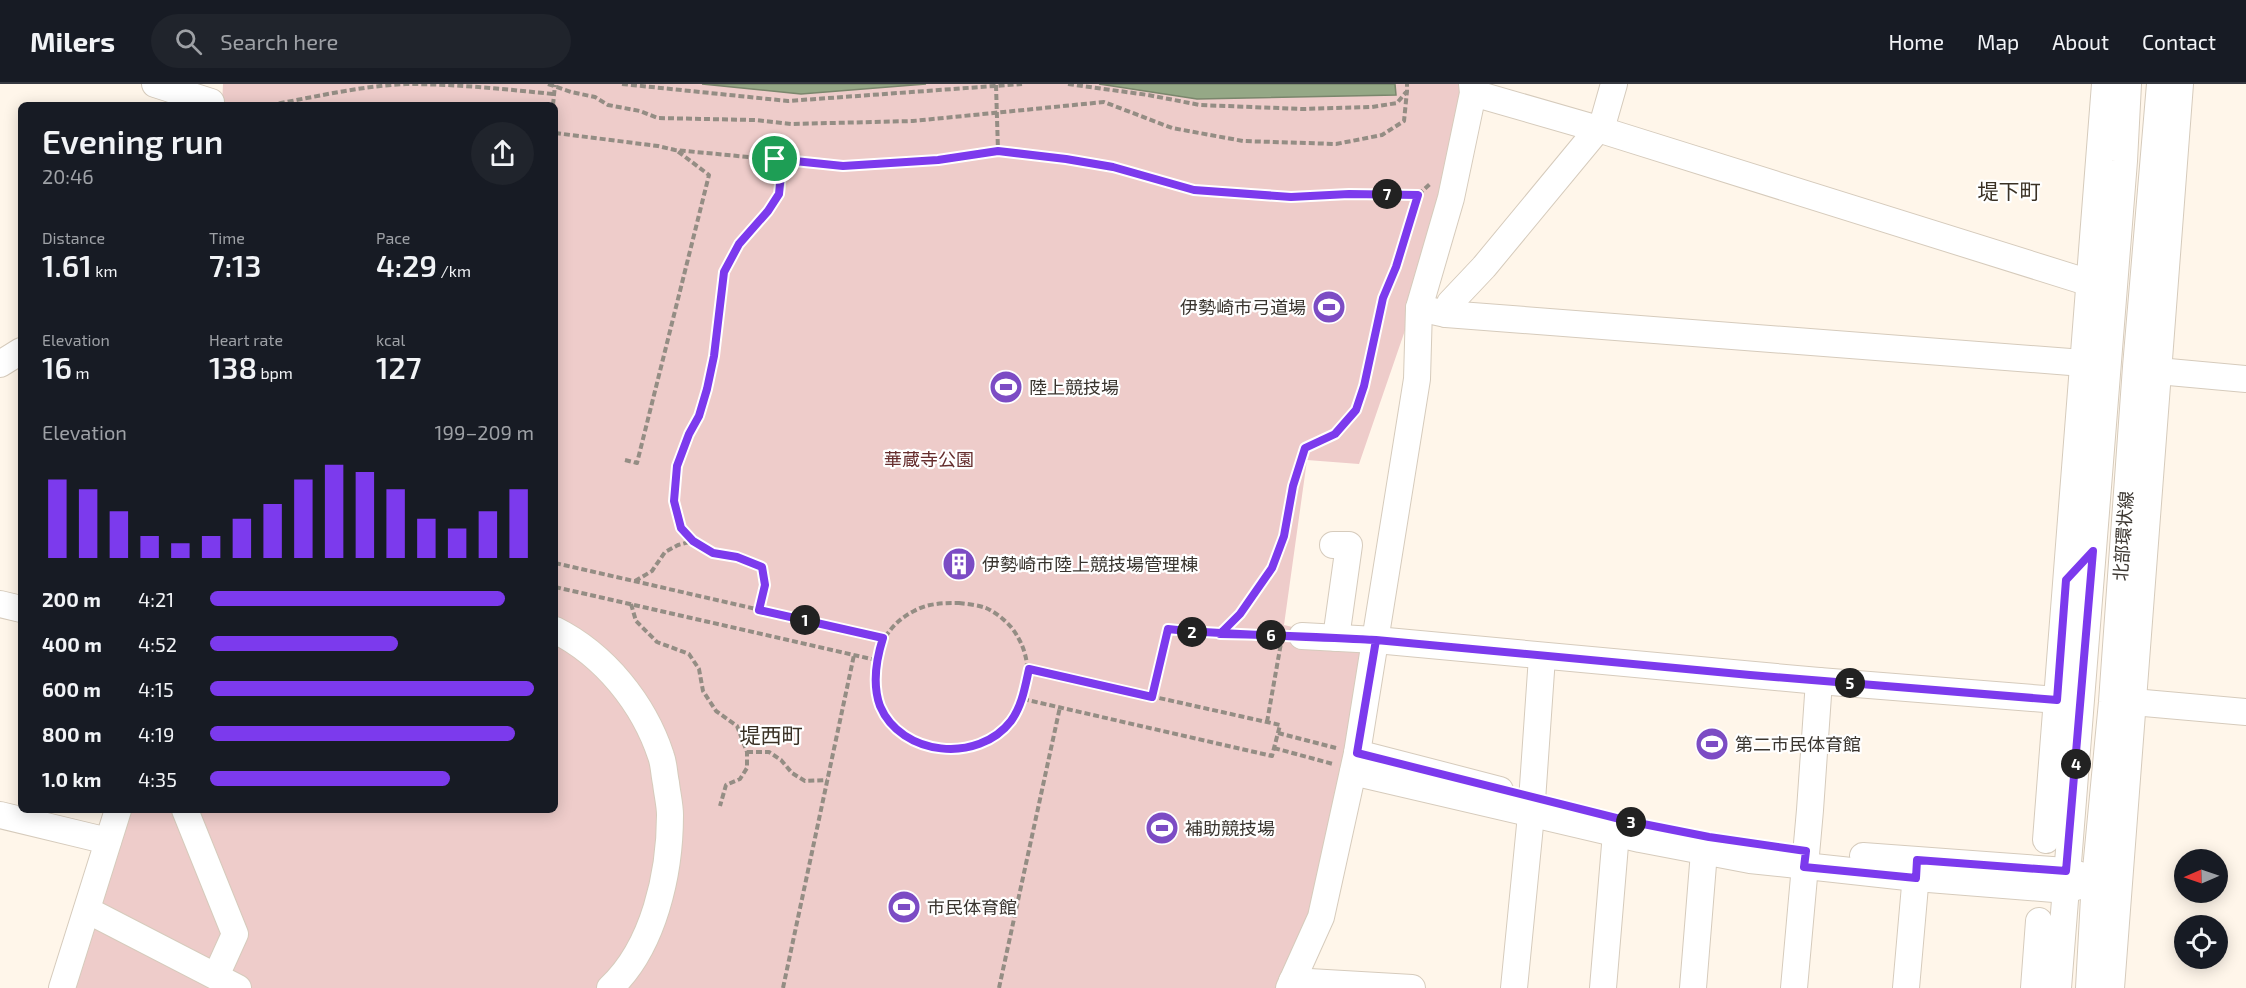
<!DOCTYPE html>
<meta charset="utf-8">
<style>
:root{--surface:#171b24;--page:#20242c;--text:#f1f3f6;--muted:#9ea1a6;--line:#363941;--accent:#7c3aed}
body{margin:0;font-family:"Exo 2","Noto Sans JP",sans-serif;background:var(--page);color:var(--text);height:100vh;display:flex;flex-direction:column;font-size:22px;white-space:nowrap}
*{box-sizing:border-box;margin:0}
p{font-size:20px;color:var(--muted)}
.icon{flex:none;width:33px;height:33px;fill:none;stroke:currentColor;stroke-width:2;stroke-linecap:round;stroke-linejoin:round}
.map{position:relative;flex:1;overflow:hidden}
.sheet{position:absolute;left:18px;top:18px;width:540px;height:711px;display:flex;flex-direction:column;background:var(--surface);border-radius:9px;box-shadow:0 3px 15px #0003}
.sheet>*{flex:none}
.needle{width:39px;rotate:268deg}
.tools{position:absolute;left:2174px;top:765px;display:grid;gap:12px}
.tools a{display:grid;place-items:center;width:54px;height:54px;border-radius:50%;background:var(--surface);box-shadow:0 3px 15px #0003;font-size:30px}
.pin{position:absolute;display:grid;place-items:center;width:51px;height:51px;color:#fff;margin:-26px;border:3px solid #fff;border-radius:50%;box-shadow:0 2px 6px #0007}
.km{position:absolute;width:30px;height:30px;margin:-15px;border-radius:50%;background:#222;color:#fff;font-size:16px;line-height:30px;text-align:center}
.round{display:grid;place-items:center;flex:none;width:63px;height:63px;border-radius:32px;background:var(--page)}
.summary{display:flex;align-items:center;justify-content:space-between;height:102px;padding:0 24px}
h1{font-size:33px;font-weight:600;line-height:45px}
.metrics{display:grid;grid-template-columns:repeat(3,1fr);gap:9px;height:102px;padding:6px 24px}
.metrics div{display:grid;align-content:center}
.metrics b{font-size:30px;font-weight:600}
.metrics small{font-size:16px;font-weight:400}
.metrics p{font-size:16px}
.chart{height:168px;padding:12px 24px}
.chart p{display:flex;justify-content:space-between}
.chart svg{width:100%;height:108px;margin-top:6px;stroke:var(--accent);stroke-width:6}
ul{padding:0 24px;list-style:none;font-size:20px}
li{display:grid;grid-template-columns:96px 72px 1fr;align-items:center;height:45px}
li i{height:15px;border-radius:8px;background:var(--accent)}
header{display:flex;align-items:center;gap:36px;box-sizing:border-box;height:84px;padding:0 30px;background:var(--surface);border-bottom:2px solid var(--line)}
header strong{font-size:28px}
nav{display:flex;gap:33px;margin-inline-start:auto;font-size:21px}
.search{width:420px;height:54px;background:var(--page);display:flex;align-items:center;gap:15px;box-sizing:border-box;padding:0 21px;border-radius:33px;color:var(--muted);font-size:22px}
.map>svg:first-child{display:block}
</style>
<header>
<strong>Milers</strong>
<div class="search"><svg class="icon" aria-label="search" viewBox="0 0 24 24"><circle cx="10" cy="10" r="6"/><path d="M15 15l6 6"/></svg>Search here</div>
<nav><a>Home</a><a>Map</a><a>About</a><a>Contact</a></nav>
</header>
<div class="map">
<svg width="2246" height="904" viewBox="0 0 2246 904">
<rect width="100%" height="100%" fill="#fff6ea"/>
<!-- green -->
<path fill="#eeccca" d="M223,0H1463L1466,22L1412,226L1359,380L1307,376L1284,541L1367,561L1310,842L1279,904H73L131,726H555V21H222Z"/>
<!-- water -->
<g fill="#95a886" stroke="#7a866c" stroke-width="1.5">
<path d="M702,0H926L801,10Z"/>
<path d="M1099,0H1395L1396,11L1197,15Z"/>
</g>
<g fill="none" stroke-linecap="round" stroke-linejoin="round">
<!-- minor casing -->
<g stroke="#d6cbbc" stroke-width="28">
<g id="minor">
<path d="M155,0L211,18"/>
<path d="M1473,9L1598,45L2090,199"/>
<path d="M1419,224L1446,230L2083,279"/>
<path d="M1446,230L1450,219L1484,183L1598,45L1604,35L1614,0"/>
<path d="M0,280L21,267"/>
<path d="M2158,287L2246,295"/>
<path d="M1333,461H1349L1336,554"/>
<path d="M0,520L21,525"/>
<path d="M555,546C605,571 644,620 661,672C664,680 664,690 666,699C667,709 670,721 670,731C670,789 654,863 610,904"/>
<path d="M1302,552L1376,556L1819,597L2057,616"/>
<path d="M2133,618L2246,628"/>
<path d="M1357,669L1500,706"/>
<path d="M1353,688L1640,755L1750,776L1916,794L2066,806L2082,801"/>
<path d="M185,726L235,850L216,892"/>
<path d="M0,731L108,757"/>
<path d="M2046,756L2105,0"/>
<path d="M1863,772L2066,787L2080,791"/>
<path d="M87,826L238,904"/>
<path d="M1292,897L1412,904"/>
<path d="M62,904L118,726"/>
<path d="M1289,904L1321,833L1357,669L1417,295L1419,224L1451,114L1473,9L1472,0"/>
<path d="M1514,904L1531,731L1542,573"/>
<path d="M1603,904L1616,749"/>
<path d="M1693,904L1704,768"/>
<path d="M1794,904L1810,726L1819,597"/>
<path d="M1906,904L1917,779"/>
<path d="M2034,904L2039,837"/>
<path d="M2058,904L2124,77L2128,0"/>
<path d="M2089,904L2095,796L2112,618L2136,283L2160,0"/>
<path d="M2111,904L2180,0"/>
</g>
</g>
<!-- path -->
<g stroke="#948d84" stroke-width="4" stroke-dasharray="6 3" stroke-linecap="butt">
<path d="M548,0L571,8L595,13L608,21L640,27L658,34L755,36L791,40L913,37L1104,18L1172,44L1243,57L1336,60L1382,51L1404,37L1407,7"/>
<path d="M622,0L788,17L1022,0"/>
<path d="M1068,0L1148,11L1200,21L1302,25L1372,23L1397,19L1407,7V0"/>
<path d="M996,1L998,67"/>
<path d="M270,21C315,13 360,2 406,0C455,0 504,5 553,10"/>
<path d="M553,21L555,1"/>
<path d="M555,49L658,62L675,66L843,82L938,77L998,67L1066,75L1113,83L1194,106L1291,113L1349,110L1418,111"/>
<path d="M625,376L637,379L709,91L676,66"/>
<path d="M555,479L883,554"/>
<path d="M635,497L652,487L665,468L678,461L693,457"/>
<path d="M555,503L876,576"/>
<path d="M959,519C967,520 978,521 986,524C995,528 1005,536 1011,543C1058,602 996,684 925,662C864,643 857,555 914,527C928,519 944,519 959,519Z"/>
<path d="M631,520L636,537L657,558L689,570L699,585L703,607L716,627L737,642L747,668V684L740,695L726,701L720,722"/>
<path d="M759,526L765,501L762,483L737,473L713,469L693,457L681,444L674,417L677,382L689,350L699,332L707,305L714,272L724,188L739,160L768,127L779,110L781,90L775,75"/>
<path d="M1220,550L1283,551"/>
<path d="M1152,613L1168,545L1220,550L1240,530L1272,484L1284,452L1293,402L1305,364L1335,350L1356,326L1364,302L1383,214L1396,183L1418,111L1431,99"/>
<path d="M1023,615L1272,672L1280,641L1029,585"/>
<path d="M1267,638L1281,559"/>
<path d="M1278,649L1336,664"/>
<path d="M1274,664L1333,680"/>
<path d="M747,668H769L781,676L792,689L805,697L827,696"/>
<path d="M783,904L854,571"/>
<path d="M999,904L1060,623"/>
</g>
<!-- minor -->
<use href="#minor" stroke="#fff" stroke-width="26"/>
</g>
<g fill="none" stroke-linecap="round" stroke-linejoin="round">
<!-- route casing -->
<g stroke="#fff" stroke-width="12">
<path id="route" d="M775,75L781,90L779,110L768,127L739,160L724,188L714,272L707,305L699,332L689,350L677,382L674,417L681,444L693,457L713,469L737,473L762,483L765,501L759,526L883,554C876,576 872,600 880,622C901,672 978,680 1011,637C1022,622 1025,603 1029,585L1152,613L1168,545C1237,552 1307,552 1376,556L1357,669L1628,737L1709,753L1806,767L1804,783L1916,794L1917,776L2066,787L2093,467L2066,496L2057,616L1750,591L1376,556C1324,553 1272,551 1220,550L1240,530L1272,484L1284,452L1293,402L1305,364L1335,350L1356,326L1364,302L1383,214L1396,183L1418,111L1349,110L1291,113L1194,106L1113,83L1066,75L998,67L938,76L843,82L775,75"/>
</g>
<!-- route -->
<use href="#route" stroke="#7c3aed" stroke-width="8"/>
</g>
<!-- icons -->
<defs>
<g id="stadium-disc" transform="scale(1.725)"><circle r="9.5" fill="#7c4cc4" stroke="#fff"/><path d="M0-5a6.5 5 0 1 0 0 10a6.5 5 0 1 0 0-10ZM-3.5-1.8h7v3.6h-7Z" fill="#fff"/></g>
<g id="building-disc" transform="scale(1.725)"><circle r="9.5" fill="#7c4cc4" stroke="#fff"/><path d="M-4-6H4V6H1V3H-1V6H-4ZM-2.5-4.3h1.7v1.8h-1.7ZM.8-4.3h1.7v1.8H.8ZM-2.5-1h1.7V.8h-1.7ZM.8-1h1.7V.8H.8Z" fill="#fff"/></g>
</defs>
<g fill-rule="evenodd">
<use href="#stadium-disc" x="1329" y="223"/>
<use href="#stadium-disc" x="1006" y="303"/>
<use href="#building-disc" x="959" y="480"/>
<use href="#stadium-disc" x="1712" y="660"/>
<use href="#stadium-disc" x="1162" y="744"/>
<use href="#stadium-disc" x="904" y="823"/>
</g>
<g text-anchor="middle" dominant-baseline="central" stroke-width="4.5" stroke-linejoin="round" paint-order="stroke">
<!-- poi labels -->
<g font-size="18" fill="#3a352f" stroke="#fff" text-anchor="start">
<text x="1306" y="223" text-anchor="end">伊勢崎市弓道場</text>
<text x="1029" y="303">陸上競技場</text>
<text x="982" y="480">伊勢崎市陸上競技場管理棟</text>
<text x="1735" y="660">第二市民体育館</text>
<text x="1185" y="744">補助競技場</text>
<text x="927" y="823">市民体育館</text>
</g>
<!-- park labels -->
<g font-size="18" fill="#652d2d" stroke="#fff">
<text x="929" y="375">華蔵寺公園</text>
</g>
<!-- street labels -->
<g font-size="18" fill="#3a352f" stroke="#fff">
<text transform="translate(2123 452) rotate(-86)">北部環状線</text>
</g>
<!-- quarter labels -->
<g font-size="21" fill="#3a3125" stroke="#fff">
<text x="2009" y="106">堤下町</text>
<text x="771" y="650">堤西町</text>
</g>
</g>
</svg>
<div class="tools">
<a><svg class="needle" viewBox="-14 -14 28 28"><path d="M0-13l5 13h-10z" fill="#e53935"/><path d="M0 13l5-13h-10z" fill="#9ea1a6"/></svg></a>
<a><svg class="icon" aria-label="locate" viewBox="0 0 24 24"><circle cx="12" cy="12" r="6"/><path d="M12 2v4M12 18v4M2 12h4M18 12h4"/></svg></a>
</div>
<div class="pin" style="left:775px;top:75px;background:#1e9e55"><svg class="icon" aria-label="arrive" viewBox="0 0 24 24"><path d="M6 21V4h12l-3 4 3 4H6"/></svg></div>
<b class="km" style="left:805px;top:536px">1</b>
<b class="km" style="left:1192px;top:548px">2</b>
<b class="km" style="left:1631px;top:738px">3</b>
<b class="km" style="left:2076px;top:680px">4</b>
<b class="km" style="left:1850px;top:599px">5</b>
<b class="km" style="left:1271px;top:551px">6</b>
<b class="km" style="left:1387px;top:110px">7</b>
<section class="sheet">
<div class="summary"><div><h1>Evening run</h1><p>20:46</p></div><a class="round"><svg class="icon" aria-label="share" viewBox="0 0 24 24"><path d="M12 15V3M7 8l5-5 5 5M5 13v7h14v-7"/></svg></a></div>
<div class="metrics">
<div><p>Distance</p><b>1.61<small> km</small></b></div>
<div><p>Time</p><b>7:13</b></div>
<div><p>Pace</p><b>4:29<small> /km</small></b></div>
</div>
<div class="metrics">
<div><p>Elevation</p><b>16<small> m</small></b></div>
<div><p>Heart rate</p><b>138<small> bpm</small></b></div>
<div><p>kcal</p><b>127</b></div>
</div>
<div class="chart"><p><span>Elevation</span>199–209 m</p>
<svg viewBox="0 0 160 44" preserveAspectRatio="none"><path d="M5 44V12M15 44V16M25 44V25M35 44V35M45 44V38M55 44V35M65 44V28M75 44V22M85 44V12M95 44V6M105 44V9M115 44V16M125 44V28M135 44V32M145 44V25M155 44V16"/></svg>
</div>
<ul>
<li><b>200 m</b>4:21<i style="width:91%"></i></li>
<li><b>400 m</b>4:52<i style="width:58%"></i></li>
<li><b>600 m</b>4:15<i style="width:100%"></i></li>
<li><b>800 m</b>4:19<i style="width:94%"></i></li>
<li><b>1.0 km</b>4:35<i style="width:74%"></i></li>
</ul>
</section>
</div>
